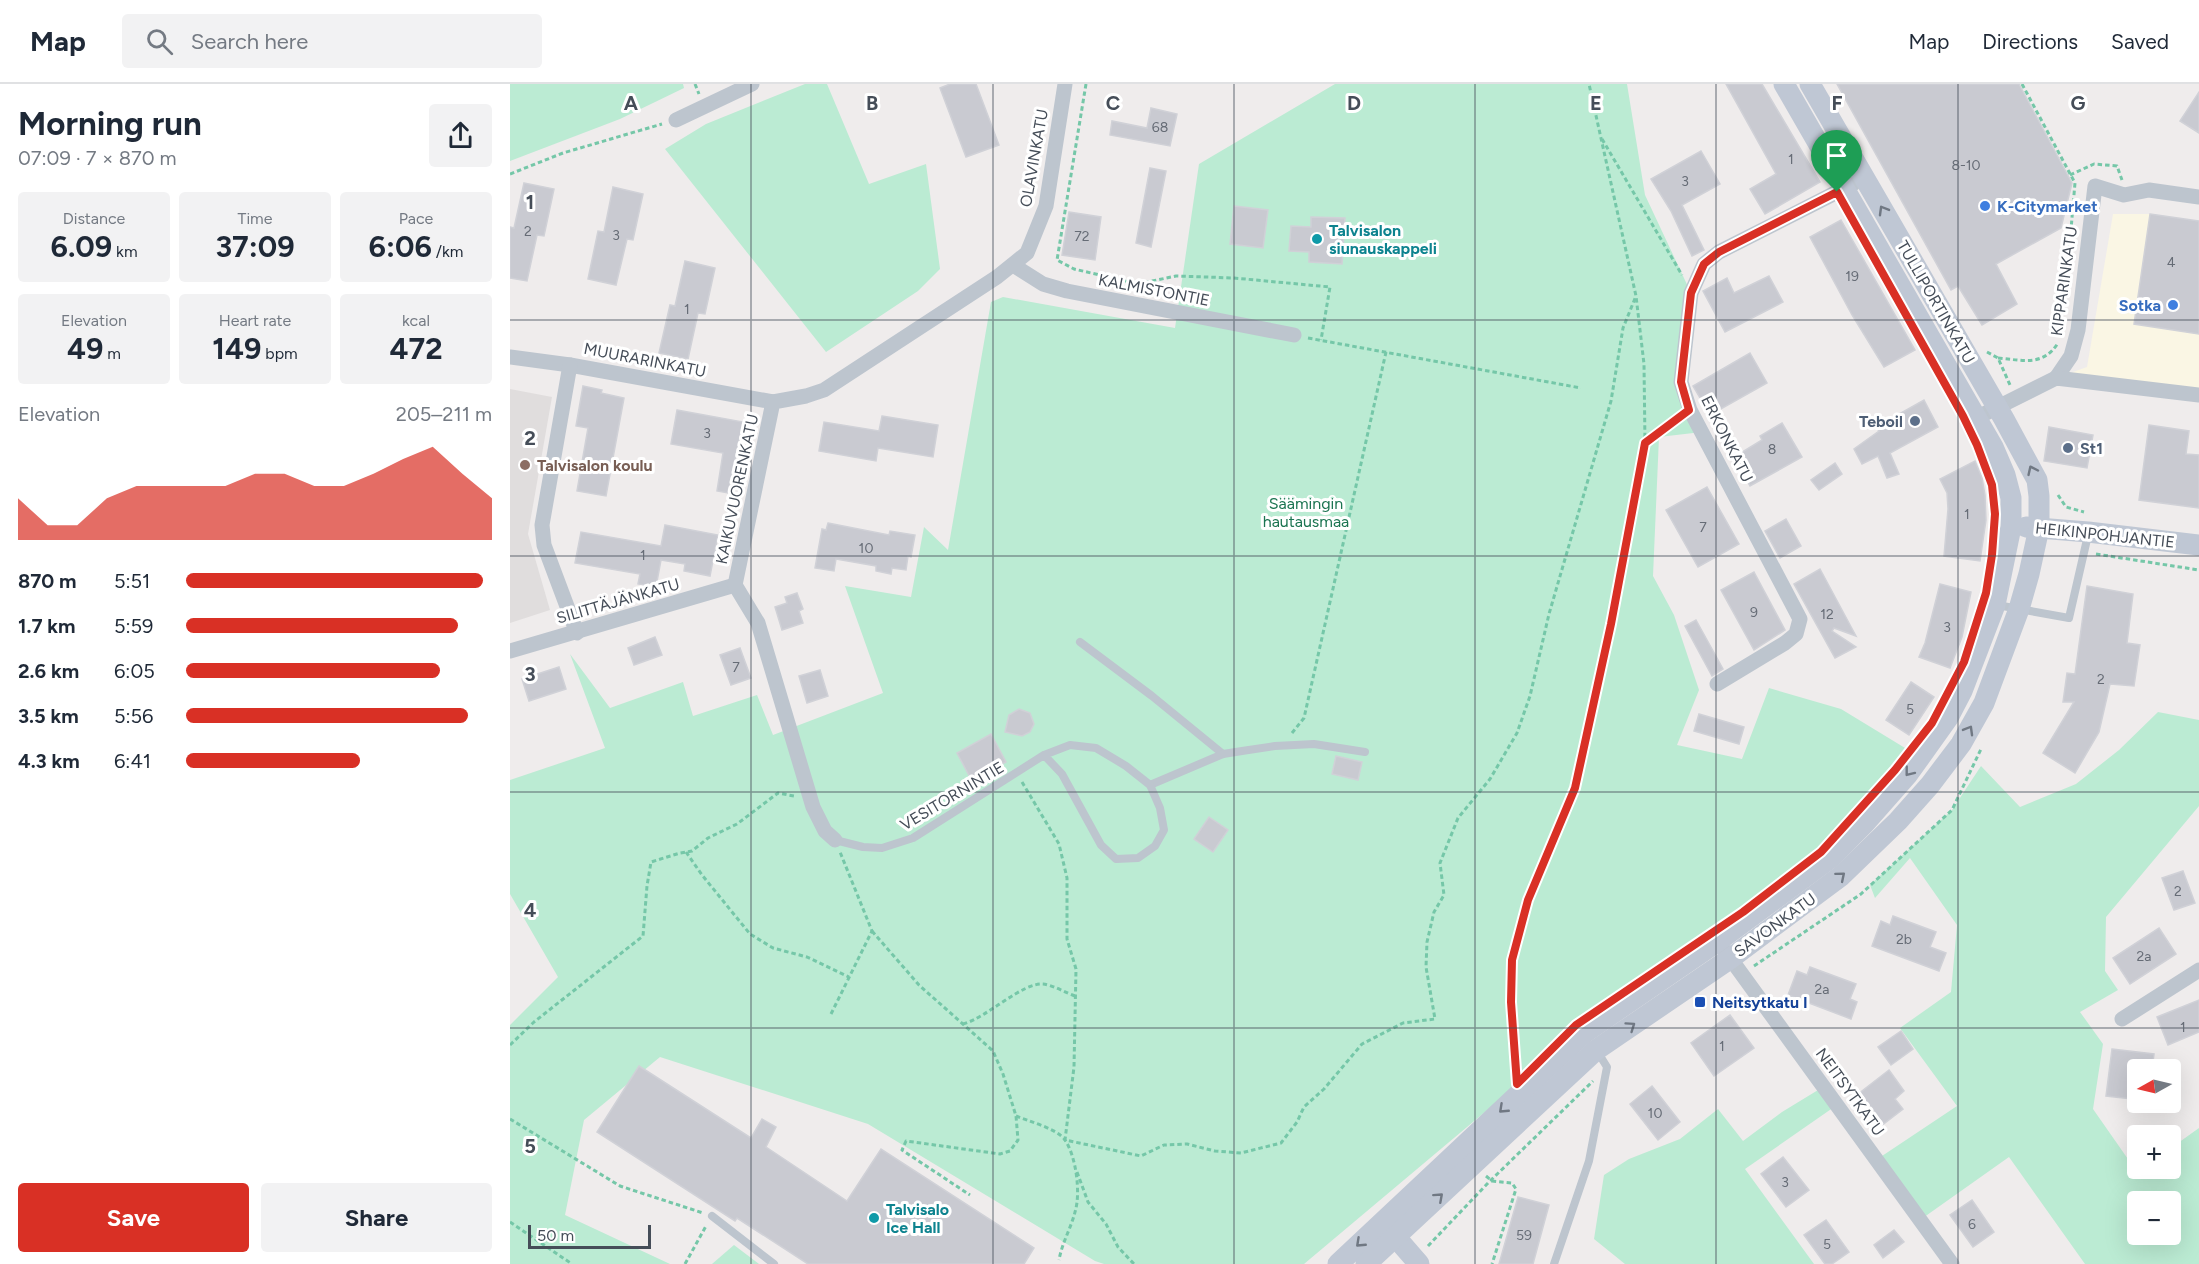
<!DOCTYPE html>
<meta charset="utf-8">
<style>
:root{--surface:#fff;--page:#f2f2f3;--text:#1f2937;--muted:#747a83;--line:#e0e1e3;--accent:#d93025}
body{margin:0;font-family:Figtree,sans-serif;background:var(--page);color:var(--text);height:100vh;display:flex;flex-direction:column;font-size:22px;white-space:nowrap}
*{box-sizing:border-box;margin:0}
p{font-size:20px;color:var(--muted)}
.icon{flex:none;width:33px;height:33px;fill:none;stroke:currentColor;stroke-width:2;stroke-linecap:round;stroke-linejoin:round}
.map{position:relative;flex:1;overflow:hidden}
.panel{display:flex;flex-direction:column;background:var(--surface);width:510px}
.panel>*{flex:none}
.needle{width:39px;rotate:262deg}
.buttons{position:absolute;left:1617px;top:975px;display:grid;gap:12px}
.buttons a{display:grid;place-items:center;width:54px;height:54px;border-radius:6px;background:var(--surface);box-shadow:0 6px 24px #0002;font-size:30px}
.scale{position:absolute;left:18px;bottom:15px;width:123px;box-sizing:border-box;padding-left:6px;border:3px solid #454d58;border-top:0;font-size:16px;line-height:21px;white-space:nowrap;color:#454d58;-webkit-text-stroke:4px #fff;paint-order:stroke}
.pin{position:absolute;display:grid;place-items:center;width:51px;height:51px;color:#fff;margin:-62px -26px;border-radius:50% 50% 50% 0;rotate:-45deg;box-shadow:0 0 6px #0007}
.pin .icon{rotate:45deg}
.round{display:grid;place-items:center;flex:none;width:63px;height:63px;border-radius:6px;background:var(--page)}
.summary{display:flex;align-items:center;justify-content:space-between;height:102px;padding:0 18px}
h1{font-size:33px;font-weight:700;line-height:45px}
.figures{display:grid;grid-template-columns:repeat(3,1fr);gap:9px;height:102px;padding:6px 18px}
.figures div{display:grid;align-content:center;border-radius:6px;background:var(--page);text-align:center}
.figures b{font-size:30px;font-weight:700}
.figures small{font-size:16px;font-weight:400}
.figures p{font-size:16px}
.chart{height:168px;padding:12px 18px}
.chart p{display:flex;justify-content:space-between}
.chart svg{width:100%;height:108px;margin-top:6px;fill:var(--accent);opacity:.7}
.cta{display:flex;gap:12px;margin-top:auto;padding:12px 18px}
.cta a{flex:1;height:69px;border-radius:6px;background:var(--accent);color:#fff;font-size:24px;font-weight:700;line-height:69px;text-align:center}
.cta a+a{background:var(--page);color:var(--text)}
ul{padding:0 18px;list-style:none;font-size:20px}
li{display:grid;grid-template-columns:96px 72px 1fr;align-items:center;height:45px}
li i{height:15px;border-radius:8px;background:var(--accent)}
header{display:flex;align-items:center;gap:36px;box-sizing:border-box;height:84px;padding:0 30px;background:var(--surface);border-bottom:2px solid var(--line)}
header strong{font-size:28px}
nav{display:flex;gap:33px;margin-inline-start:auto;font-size:21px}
.search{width:420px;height:54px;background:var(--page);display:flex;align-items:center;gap:15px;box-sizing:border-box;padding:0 21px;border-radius:6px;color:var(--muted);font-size:22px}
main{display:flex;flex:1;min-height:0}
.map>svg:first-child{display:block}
</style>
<header>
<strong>Map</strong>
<div class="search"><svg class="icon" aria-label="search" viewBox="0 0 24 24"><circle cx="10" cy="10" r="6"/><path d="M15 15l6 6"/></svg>Search here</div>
<nav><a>Map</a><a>Directions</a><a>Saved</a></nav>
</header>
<main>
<section class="panel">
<div class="summary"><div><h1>Morning run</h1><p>07:09 · 7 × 870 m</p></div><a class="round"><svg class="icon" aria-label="share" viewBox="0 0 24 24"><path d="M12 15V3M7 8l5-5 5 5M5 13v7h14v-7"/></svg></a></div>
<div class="figures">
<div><p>Distance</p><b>6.09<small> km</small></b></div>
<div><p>Time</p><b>37:09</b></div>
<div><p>Pace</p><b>6:06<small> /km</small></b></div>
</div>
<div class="figures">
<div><p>Elevation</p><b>49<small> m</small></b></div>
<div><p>Heart rate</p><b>149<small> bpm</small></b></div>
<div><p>kcal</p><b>472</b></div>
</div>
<div class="chart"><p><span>Elevation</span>205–211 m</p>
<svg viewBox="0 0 160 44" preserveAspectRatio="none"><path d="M0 44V27L10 38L20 38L30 27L40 22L50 22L60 22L70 22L80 17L90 17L100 22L110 22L120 17L130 11L140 6L150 17L160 27V44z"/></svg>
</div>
<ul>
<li><b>870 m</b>5:51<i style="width:97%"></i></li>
<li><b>1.7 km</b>5:59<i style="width:89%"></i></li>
<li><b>2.6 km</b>6:05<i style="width:83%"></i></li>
<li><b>3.5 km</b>5:56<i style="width:92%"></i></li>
<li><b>4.3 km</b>6:41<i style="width:57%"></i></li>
</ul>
<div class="cta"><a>Save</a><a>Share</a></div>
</section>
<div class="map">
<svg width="1689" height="1180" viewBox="0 0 1689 1180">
<rect width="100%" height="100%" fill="#efecec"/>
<!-- commercial -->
<path fill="#faf6e4" d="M1603,130H1640L1689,137V311L1546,294L1577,283Z"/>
<!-- education -->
<path fill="#e0dddd" d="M0,305L42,313L18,450L40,526L0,539Z"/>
<!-- green -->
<g fill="#bbebd3" fill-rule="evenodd">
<path d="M0,0H173L174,4L110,35L0,77Z"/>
<path d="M295,0H317L359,100L416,80L430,185L408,207L316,268L155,65L196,40Z"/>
<path d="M825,0H1117L1135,111L1181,209L1171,298L1192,348L1149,353L1143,492L1164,531L1189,606L1167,661L1232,675L1259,604L1331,625L1400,667L1302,774L1233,828L1066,941L1007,1001L794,1180H594L585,1177L358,1040L150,973L74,1036L55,1131L160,1180H0V941L48,893L0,810V696L95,664L60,570L100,624L173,598L183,632L247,611L263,651L373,609L335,502L401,513L414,443L438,466L481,218L493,213L665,244L689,80Z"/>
<path d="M1648,628L1689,636V722L1596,833L1595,887L1608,906L1570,928L1593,960L1583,1025L1627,1088L1632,1085L1660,1084L1661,1064L1689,1044V1180H1575L1499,1073L1410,1136L1366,1076L1447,1022L1390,944L1441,908L1447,841L1400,774L1365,814L1360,801L1442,726L1471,682L1510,723L1566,700L1609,666ZM1628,1118H1660V1150H1628Z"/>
<path d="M1313,1003L1327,1021L1235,1085L1304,1180H1115L1084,1155L1094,1091L1119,1075L1170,1055L1208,1025L1233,1057L1272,1028Z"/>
<path d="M224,1161L249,1180H202Z"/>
</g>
<!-- building -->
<g fill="#c9cad1" stroke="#d0d1d7" stroke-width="1.5">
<path d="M440,0H466L489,61L456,73L430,4Z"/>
<path d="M1216,0H1252L1310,98L1255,130L1240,105L1266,90Z"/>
<path d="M1327,0H1509L1562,99L1551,144L1486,180L1507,220L1472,241L1448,202L1441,206Z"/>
<path d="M1689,8V49L1670,37Z"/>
<path d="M641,24L667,30L660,62L600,51L602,37L637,44Z"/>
<path d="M1191,67L1210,100L1172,121L1194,166L1182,172L1161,127L1141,95Z"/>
<path d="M640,84L656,87L641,163L626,159Z"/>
<path d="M14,99L44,105L34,152L27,151L17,197L0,194V143L4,144Z"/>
<path d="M103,103L133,110L123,156L117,155L106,201L78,195L88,147L94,148Z"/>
<path d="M724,122L758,126L753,164L720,160Z"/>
<path d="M559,128L591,133L585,176L552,171Z"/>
<path d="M1640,130L1689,137V250L1624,240Z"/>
<path d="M801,133L835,134L832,180L799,178V168L779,167L781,142L801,143Z"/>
<path d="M1331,136L1405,266L1374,283L1342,231L1300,153Z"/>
<path d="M175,177L205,184L195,230L188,229L178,275L149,269L160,221L165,222Z"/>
<path d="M1259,192L1273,218L1215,248L1193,207L1217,194L1224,209Z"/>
<path d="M1240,269L1257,299L1209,326L1205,318L1196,324L1183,302Z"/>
<path d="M73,302L92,306L91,309L114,314L96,412L67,407L78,344L66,342Z"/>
<path d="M1414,316L1428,343L1380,369L1389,390L1377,394L1368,372L1352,380L1344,365L1369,347L1366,343Z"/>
<path d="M167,326L233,338L218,409L207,407L213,369L161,360Z"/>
<path d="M372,332L428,341L423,373L368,364L366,377L309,367L314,338L369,347Z"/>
<path d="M1272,339L1292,373L1240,402L1224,373L1252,356L1250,352Z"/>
<path d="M1639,341L1679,347L1676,370L1689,371V424L1629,416Z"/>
<path d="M1539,343L1583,351L1577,384L1534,377Z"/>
<path d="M1465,377L1472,394L1475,411L1476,436L1470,477L1434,472L1438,425L1437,409L1430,395Z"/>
<path d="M1325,379L1332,390L1309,406L1301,396Z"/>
<path d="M1197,403L1229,460L1188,483L1156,426Z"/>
<path d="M1276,435L1291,462L1270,474L1255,447Z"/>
<path d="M318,439L379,451L380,447L405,451L401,473L398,472L396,486L382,484L381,490L366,487V482L326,475L324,487L305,484L312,445L316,446Z"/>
<path d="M155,441L208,451L200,492L174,487L175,480L151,476L146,503L128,500L130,490L65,479L71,448L151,462Z"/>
<path d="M1310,485L1346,552L1324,544L1322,547L1346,563L1325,574L1284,500Z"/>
<path d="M1244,488L1275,546L1244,566L1211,506Z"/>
<path d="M1430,500L1461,508L1452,553L1440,584L1409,573L1415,559Z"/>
<path d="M1577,502L1623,510L1617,559L1630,561L1624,602L1600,600L1589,648L1565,689L1533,669L1564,618H1553L1557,589L1565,590Z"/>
<path d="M287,509L293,525L289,527L293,539L272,546L265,523L277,519L275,513Z"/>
<path d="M1186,536L1213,585L1202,592L1175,542Z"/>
<path d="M145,553L152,571L124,581L118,564Z"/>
<path d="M230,564L241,594L221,601L210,571Z"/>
<path d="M49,583L56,605L19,617L12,595Z"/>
<path d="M310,586L318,612L297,619L289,592Z"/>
<path d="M1401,598L1424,613L1399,651L1376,636Z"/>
<path d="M509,625L520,629L524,640L520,648L512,652L495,648L499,631Z"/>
<path d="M1189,630L1234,643L1229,660L1184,647Z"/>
<path d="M481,650L496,678L462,697L447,669Z"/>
<path d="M826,672L852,678L848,696L822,690Z"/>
<path d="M699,733L718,746L703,768L684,755Z"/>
<path d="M1673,787L1685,819L1664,826L1652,794Z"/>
<path d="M1383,832L1426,848L1420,863L1436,869L1429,887L1362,862L1371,837L1380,841Z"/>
<path d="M1649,844L1666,870L1620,900L1603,874Z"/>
<path d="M1300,883L1346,900L1340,915L1347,918L1341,935L1278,911L1287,887L1297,891Z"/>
<path d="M1689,916V948L1658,961L1647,933Z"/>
<path d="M1220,931L1244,964L1204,992L1181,959Z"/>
<path d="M1391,947L1403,965L1381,981L1368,963Z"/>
<path d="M1602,965L1644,970L1642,986H1628V999H1624L1622,1015L1596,1012Z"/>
<path d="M129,982L241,1054L252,1035L266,1043L256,1063L337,1117L371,1065L524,1164L514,1180H298L227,1134L225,1137L87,1048Z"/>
<path d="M1379,986L1394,1007L1385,1015L1393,1025L1371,1042L1347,1011Z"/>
<path d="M1142,1002L1170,1038L1148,1056L1120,1020Z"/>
<path d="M1273,1073L1299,1106L1276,1123L1251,1090Z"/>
<path d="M1008,1113L1039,1121L1023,1180H989Z"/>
<path d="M1462,1116L1484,1148L1463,1163L1440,1131Z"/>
<path d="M1316,1136L1339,1168L1322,1180H1315L1294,1151Z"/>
<path d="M1384,1146L1394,1158L1373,1174L1364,1161Z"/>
</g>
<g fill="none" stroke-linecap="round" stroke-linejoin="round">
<!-- path -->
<g stroke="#75c7a8" stroke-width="3" stroke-dasharray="4.5 3" stroke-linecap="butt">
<path d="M185,0L189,10"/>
<path d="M576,0L547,176L564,185L628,200L666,192L724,194L820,203L811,256"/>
<path d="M1512,0L1565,99L1556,203"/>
<path d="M1092,55L1172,191"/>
<path d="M0,90L53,69L152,40"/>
<path d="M1560,91L1584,80L1607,82L1612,96"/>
<path d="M798,254L1071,304"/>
<path d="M1477,268L1488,274L1500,301"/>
<path d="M1488,274C1512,276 1533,283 1548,259"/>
<path d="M1135,359L1168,334"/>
<path d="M1548,411L1556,423L1574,428"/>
<path d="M1586,470L1689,486"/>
<path d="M782,649L794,634L876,268"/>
<path d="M512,698L549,760L557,794V855L566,885L564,983L555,1056L631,1072L654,1061L677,1060L705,1067L731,1069L771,1059L787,1038L794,1023L814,1005L852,960L893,939L925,935L916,883L917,858L924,828L934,811L930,779L948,734L980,695L1007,649L1020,612L1039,530L1101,317L1113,244L1126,212"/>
<path d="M176,768L192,791L240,850L263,864L297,873L339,893"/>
<path d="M362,847L409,901L483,967L493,990L506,1032L508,1056L500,1067L490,1070L396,1057L392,1066L460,1111"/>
<path d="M1244,882L1351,810L1442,726L1471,665"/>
<path d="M321,930L362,847L330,768"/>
<path d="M453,940C478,933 511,899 533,900C543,901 556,909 565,912"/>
<path d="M0,961L24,938L133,852L137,802L141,778L170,769L182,767L198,754L227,740L268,709L284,712"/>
<path d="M1006,987L1001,918L1002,876L1018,816L1065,703L1101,540L1135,359L1134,280L1126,212L1079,0"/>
<path d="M506,1032C518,1037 548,1045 555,1056C566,1072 571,1109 565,1128C561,1144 552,1159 549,1176"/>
<path d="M0,1035L110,1102L193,1129"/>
<path d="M567,1088L578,1118L596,1140L608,1163L624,1180"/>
<path d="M976,1092L982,1097L1002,1099L1006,1105L982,1180"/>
<path d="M0,1138L62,1180"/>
<path d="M918,1162L978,1099L1083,997"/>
<path d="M175,1180L196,1142"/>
</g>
<!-- lane -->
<g stroke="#bdc5ce" stroke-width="8">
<path d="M1487,521L1559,534L1578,451"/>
<path d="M570,558L642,612L713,670"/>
<path d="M640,701L713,670L732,667L765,662L804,660L855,668"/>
<path d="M325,756L353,763L372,764L403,754L534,671L560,661L586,664L616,682L640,701L650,724L654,746L645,762L628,774L606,775L591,761L552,690L534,671"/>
<path d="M202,1132L264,1180"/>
<path d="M1044,1180L1079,1077L1097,983L1087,967"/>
</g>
<!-- street -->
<g stroke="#bdc5ce" stroke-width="15">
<path d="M166,36L242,0"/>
<path d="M503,181L533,200L557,207L784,251"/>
<path d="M0,273L60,281L263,318"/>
<path d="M60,281L32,441L34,461L67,549"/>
<path d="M1546,294L1561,272L1568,246L1585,102L1614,111L1639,106L1689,113"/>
<path d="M1466,334L1546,294L1689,311"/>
<path d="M0,567L225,501"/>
<path d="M1207,600L1275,559L1286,550L1290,535L1180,326L1171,298L1181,209L1194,180L1209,168L1343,100"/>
<path d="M325,756L315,747L303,723L248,539L225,501L263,318L296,312L314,306L487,193L517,169L536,122L555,0"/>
<path d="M1215,867L1442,1180"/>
<path d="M1612,935L1689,886"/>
</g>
<!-- secondary -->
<g stroke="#bfc7d4" stroke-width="21">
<path d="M1516,443L1578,448L1689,461"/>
<path d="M876,1142L909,1180"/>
<path d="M828,1180L1074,949L1208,857L1319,775L1354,740L1398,690L1438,634L1452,607L1485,521L1501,443V414L1495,391L1483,363L1274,0"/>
<path d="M856,1180L1086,966L1221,874L1331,792L1388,737L1420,701L1451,660L1474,619L1509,525L1519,490L1529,444V412L1527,396L1494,335L1300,0"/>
</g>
</g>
<!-- one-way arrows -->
<defs><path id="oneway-chevron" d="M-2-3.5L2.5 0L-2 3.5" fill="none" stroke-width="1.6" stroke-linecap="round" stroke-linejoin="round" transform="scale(1.5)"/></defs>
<g stroke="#707883">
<use href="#oneway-chevron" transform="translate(1373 126) rotate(-120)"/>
<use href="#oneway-chevron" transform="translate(1522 386) rotate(-115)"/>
<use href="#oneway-chevron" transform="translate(1459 646) rotate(-60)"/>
<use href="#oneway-chevron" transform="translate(1399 688) rotate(128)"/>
<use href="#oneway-chevron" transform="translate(1331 792) rotate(-40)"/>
<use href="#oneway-chevron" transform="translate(1121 942) rotate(-35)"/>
<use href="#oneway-chevron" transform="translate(993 1025) rotate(137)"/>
<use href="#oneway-chevron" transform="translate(929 1113) rotate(-42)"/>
<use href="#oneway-chevron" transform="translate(850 1159) rotate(137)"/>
</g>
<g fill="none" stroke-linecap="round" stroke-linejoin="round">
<!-- route casing -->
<g stroke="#fff" stroke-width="12">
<path id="route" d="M1327,108L1453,332L1467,361L1482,401L1485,430L1482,471L1476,509L1454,578L1422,639L1385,686L1311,768L1233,828L1066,941L1007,1000L1001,918L1002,876L1018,816L1065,704L1101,540L1135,359L1179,326L1171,298L1181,209L1194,180L1209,168Z"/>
</g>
<!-- route -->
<use href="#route" stroke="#d93025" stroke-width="8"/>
</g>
<!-- grid -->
<path fill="none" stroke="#454d58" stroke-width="1.5" stroke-opacity="0.55" d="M241,0V1180M483,0V1180M724,0V1180M965,0V1180M1206,0V1180M1448,0V1180M0,236H1689M0,472H1689M0,708H1689M0,944H1689"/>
<!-- markers -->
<g fill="#3f7fe0" stroke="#fff" stroke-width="2">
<circle cx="1475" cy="122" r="6"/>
<circle cx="1663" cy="221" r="6"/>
</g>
<g fill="#0f9aa8" stroke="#fff" stroke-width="2">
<circle cx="807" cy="155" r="6"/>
<circle cx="364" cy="1134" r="6"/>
</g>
<g fill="#5c6f8a" stroke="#fff" stroke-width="2">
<circle cx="1405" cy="337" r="6"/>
<circle cx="1558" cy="364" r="6"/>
</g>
<circle fill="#8d6e63" stroke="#fff" stroke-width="2" cx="15" cy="381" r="6"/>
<rect fill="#1a4fb4" stroke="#fff" stroke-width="2" x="1184" y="912" width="12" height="12" rx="3"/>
<g text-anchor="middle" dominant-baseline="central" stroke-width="6" stroke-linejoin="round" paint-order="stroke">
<!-- number labels -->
<g font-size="14" fill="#666c76">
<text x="650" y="43">68</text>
<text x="1281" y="75">1</text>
<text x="1456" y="81">8-10</text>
<text x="1175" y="97">3</text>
<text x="18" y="147">2</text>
<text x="106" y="151">3</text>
<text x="572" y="152">72</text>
<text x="1661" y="178">4</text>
<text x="1342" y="192">19</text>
<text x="177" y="225">1</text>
<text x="197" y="349">3</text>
<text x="1262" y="365">8</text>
<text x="1457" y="430">1</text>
<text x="1193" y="443">7</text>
<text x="356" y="464">10</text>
<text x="133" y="471">1</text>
<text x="1244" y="528">9</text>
<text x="1317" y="530">12</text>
<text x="1437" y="543">3</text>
<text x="226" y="583">7</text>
<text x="1591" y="595">2</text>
<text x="1400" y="625">5</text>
<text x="1668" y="807">2</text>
<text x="1394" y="855">2b</text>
<text x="1634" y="872">2a</text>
<text x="1312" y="905">2a</text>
<text x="1673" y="943">1</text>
<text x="1212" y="962">1</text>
<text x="1145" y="1029">10</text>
<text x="1275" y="1098">3</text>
<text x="1462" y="1140">6</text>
<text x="1014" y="1151">59</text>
<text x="1317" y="1160">5</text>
</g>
<!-- street labels -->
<g font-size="16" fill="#454d58" stroke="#fff">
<text transform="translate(524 74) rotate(-80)">OLAVINKATU</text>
<text transform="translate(1554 197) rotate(-82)">KIPPARINKATU</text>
<text transform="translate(644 206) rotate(11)">KALMISTONTIE</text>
<text transform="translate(1426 218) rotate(60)">TULLIPORTINKATU</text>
<text transform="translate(135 276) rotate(11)">MUURARINKATU</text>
<text transform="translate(1217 355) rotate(63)">ERKONKATU</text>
<text transform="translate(227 405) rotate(-78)">KAIKUVUORENKATU</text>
<text transform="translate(1595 451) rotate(6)">HEIKINPOHJANTIE</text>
<text transform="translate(108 517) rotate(-16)">SILITTÄJÄNKATU</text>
<text transform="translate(442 712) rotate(-31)">VESITORNINTIE</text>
<text transform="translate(1265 841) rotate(-36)">SAVONKATU</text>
<text transform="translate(1340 1008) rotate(54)">NEITSYTKATU</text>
</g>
<!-- shop labels -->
<g font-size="16" font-weight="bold" fill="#366cbe" stroke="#fff" text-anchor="start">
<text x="1487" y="122">K-Citymarket</text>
<text x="1651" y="221" text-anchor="end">Sotka</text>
</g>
<!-- culture labels -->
<g font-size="16" font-weight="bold" fill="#0d838f" stroke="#fff" text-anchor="start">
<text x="819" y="146">Talvisalon<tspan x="819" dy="18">siunauskappeli</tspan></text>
<text x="376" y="1125">Talvisalo<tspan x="376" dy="18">Ice Hall</tspan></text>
</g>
<!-- service labels -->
<g font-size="16" font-weight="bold" fill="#4e5e75" stroke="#fff" text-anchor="end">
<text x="1393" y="337">Teboil</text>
<text x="1570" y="364" text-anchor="start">St1</text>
</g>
<!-- education labels -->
<g font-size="16" font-weight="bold" fill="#785e54" stroke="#fff" text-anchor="start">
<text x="27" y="381">Talvisalon koulu</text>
</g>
<!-- park labels -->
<g font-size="16" fill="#1b7451" stroke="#fff">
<text x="796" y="419">Säämingin<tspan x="796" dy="18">hautausmaa</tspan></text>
</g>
<!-- transit labels -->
<g font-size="16" font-weight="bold" fill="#164399" stroke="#fff" text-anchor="start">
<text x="1202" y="918">Neitsytkatu I</text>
</g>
</g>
<g font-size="20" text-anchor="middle" font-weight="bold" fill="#454d58" stroke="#fff" stroke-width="6" stroke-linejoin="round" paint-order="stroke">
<text x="121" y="26">A</text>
<text x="362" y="26">B</text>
<text x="603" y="26">C</text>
<text x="844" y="26">D</text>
<text x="1086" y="26">E</text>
<text x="1327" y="26">F</text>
<text x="1568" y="26">G</text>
<text x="20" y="125">1</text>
<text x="20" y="361">2</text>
<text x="20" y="597">3</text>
<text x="20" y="833">4</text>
<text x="20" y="1069">5</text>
</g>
</svg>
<div class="buttons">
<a><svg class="needle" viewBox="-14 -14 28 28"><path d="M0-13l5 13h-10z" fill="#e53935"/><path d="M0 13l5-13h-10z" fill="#747a83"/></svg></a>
<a>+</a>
<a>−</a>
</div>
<div class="scale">50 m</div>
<div class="pin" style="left:1327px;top:108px;background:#1e9e55"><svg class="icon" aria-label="arrive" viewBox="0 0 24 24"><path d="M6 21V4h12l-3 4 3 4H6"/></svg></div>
</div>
</main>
